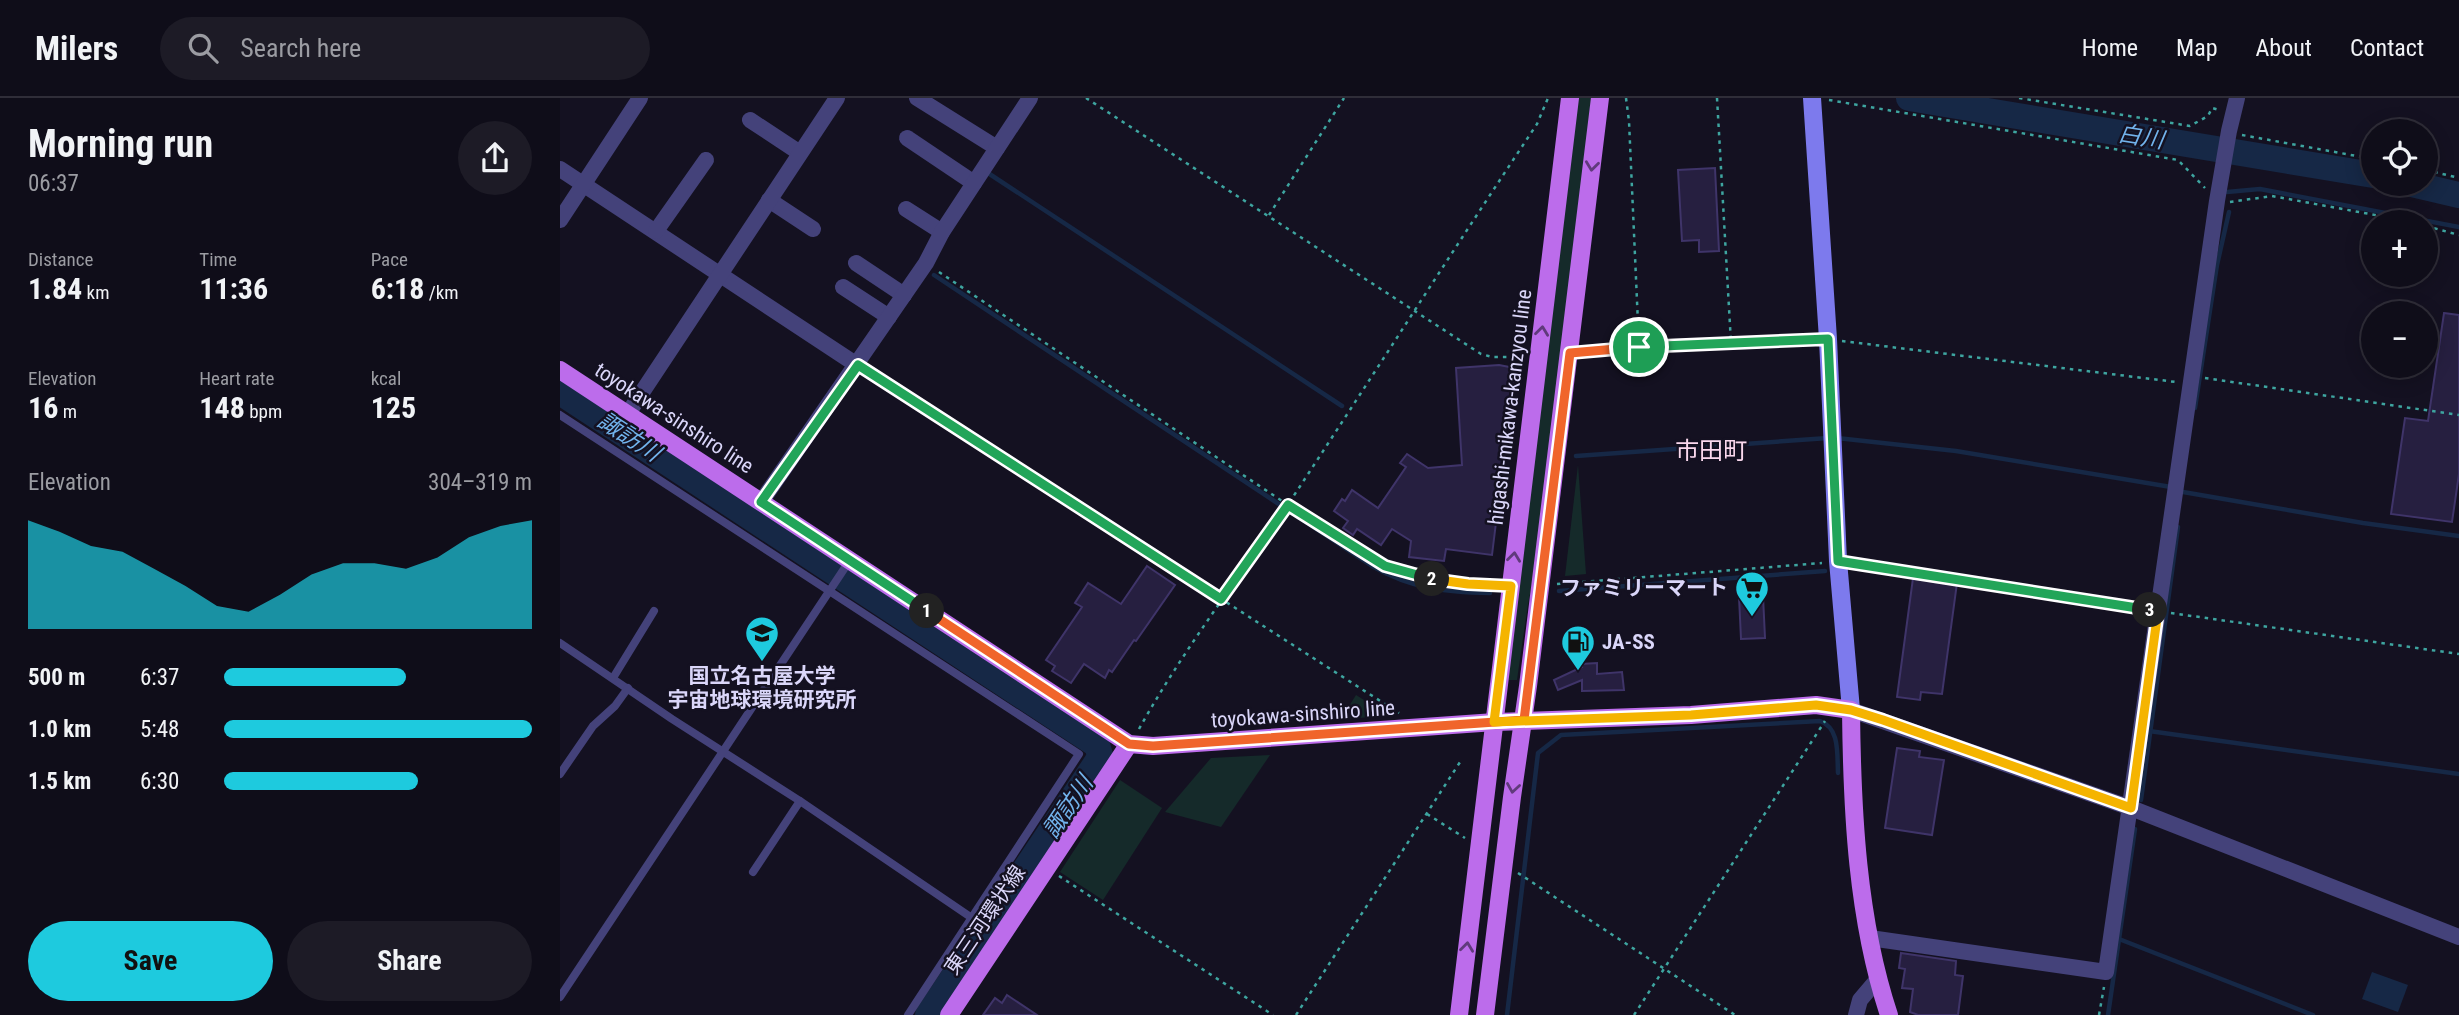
<!DOCTYPE html>
<meta charset="utf-8">
<style>
:root{--surface:#0f0d19;--page:#1d1b26;--text:#f1f3f6;--muted:#9b9ca2;--line:#2f2d38;--accent:#1ecade}
body{margin:0;font-family:"Roboto Condensed","Noto Sans JP",sans-serif;background:var(--page);color:var(--text);height:100vh;display:flex;flex-direction:column;font-size:26px;white-space:nowrap}
*{box-sizing:border-box;margin:0}
p{font-size:23px;color:var(--muted)}
.icon{flex:none;width:38px;height:38px;fill:none;stroke:currentColor;stroke-width:2;stroke-linecap:round;stroke-linejoin:round}
.map{position:relative;flex:1;overflow:hidden}
.details{display:flex;flex-direction:column;background:var(--surface);width:560px}
.details>*{flex:none}
.fabs{position:absolute;left:1801px;top:21px;display:grid;gap:14px}
.fabs a{display:grid;place-items:center;width:77px;height:77px;border-radius:50%;background:var(--surface);box-shadow:0 4px 18px #0003,0 0 0 2px var(--line);font-size:35px}
.pin{position:absolute;display:grid;place-items:center;width:60px;height:60px;color:#fff;margin:-30px;border:4px solid #fff;border-radius:50%;box-shadow:0 2px 7px #0007}
.km{position:absolute;width:35px;height:35px;margin:-18px;border-radius:50%;background:#222;color:#fff;font-size:19px;line-height:35px;text-align:center}
.round{display:grid;place-items:center;flex:none;width:74px;height:74px;border-radius:37px;background:var(--page)}
.headline{display:flex;align-items:center;justify-content:space-between;height:119px;padding:0 28px}
h1{font-size:38px;font-weight:700;line-height:52px}
.figures{display:grid;grid-template-columns:repeat(3,1fr);gap:10px;height:119px;padding:7px 28px}
.figures div{display:grid;align-content:center}
.figures b{font-size:30px;font-weight:700}
.figures small{font-size:19px;font-weight:400}
.figures p{font-size:19px}
.chart{height:196px;padding:14px 28px}
.chart p{display:flex;justify-content:space-between}
.chart svg{width:100%;height:126px;margin-top:7px;fill:var(--accent);opacity:.7}
.button{display:flex;gap:14px;margin-top:auto;padding:14px 28px}
.button a{flex:1;height:80px;border-radius:42px;background:var(--accent);color:#111;font-size:28px;font-weight:700;line-height:80px;text-align:center}
.button a+a{background:var(--page);color:var(--text)}
ul{padding:0 28px;list-style:none;font-size:23px}
li{display:grid;grid-template-columns:112px 84px 1fr;align-items:center;height:52px}
li i{height:18px;border-radius:9px;background:var(--accent)}
header{display:flex;align-items:center;gap:42px;box-sizing:border-box;height:98px;padding:0 35px;background:var(--surface);border-bottom:2px solid var(--line)}
header strong{font-size:33px}
nav{display:flex;gap:38px;margin-inline-start:auto;font-size:24px}
.search{width:490px;height:63px;background:var(--page);display:flex;align-items:center;gap:18px;box-sizing:border-box;padding:0 24px;border-radius:38px;color:var(--muted);font-size:26px}
main{display:flex;flex:1;min-height:0}
.map>svg:first-child{display:block}
</style>
<header>
<strong>Milers</strong>
<div class="search"><svg class="icon" aria-label="search" viewBox="0 0 24 24"><circle cx="10" cy="10" r="6"/><path d="M15 15l6 6"/></svg>Search here</div>
<nav><a>Home</a><a>Map</a><a>About</a><a>Contact</a></nav>
</header>
<main>
<section class="details">
<div class="headline"><div><h1>Morning run</h1><p>06:37</p></div><a class="round"><svg class="icon" aria-label="share" viewBox="0 0 24 24"><path d="M12 15V3M7 8l5-5 5 5M5 13v7h14v-7"/></svg></a></div>
<div class="figures">
<div><p>Distance</p><b>1.84<small> km</small></b></div>
<div><p>Time</p><b>11:36</b></div>
<div><p>Pace</p><b>6:18<small> /km</small></b></div>
</div>
<div class="figures">
<div><p>Elevation</p><b>16<small> m</small></b></div>
<div><p>Heart rate</p><b>148<small> bpm</small></b></div>
<div><p>kcal</p><b>125</b></div>
</div>
<div class="chart"><p><span>Elevation</span>304–319 m</p>
<svg viewBox="0 0 160 44" preserveAspectRatio="none"><path d="M0 44V6L10 10L20 15L30 17L40 23L50 29L60 36L70 38L80 32L90 25L100 21L110 21L120 23L130 19L140 12L150 8L160 6V44z"/></svg>
</div>
<ul>
<li><b>500 m</b>6:37<i style="width:59%"></i></li>
<li><b>1.0 km</b>5:48<i style="width:100%"></i></li>
<li><b>1.5 km</b>6:30<i style="width:63%"></i></li>
</ul>
<div class="button"><a>Save</a><a>Share</a></div>
</section>
<div class="map">
<svg width="1899" height="917" viewBox="0 0 1899 917">
<rect width="100%" height="100%" fill="#141121"/>
<!-- green -->
<g fill="#152a2a">
<path d="M1017,0H1034L984,424L968,506L957,582H944Z"/>
<path d="M1018,367L1026,476L1005,478Z"/>
<path d="M796,597L830,618L781,621Z"/>
<path d="M710,657L661,729L605,714L651,660Z"/>
<path d="M560,682L602,710L543,802L500,774Z"/>
</g>
<!-- water -->
<path fill="#162846" d="M1812,874L1848,887L1838,914L1802,901Z"/>
<g fill="none" stroke-linecap="round" stroke-linejoin="round">
<!-- stream -->
<g stroke="#162846" stroke-width="4.5">
<path d="M428,75L782,308"/>
<path d="M1667,94L1700,91L1899,129"/>
<path d="M374,177L812,468C852,491 885,494 930,495"/>
<path d="M1635,310L1657,167L1669,114"/>
<path d="M1277,340L1396,353L1611,389"/>
<path d="M1016,358L1268,340"/>
<path d="M1623,394L1803,425L1899,438"/>
<path d="M999,493L1265,473"/>
<path d="M1589,633L1899,676"/>
<path d="M1581,702L1618,429"/>
<path d="M1559,841L1753,917"/>
<path d="M947,917L978,655L1001,637L1260,623C1280,630 1277,656 1278,675"/>
<path d="M1548,917L1575,731"/>
</g>
<!-- river -->
<g stroke="#162846" stroke-width="26">
<path d="M1349,0L1813,77"/>
<path d="M1852,86L1899,97"/>
<path d="M0,294L537,647L540,657L537,664L368,917"/>
</g>
</g>
<!-- building -->
<g fill="#261f40" stroke="#3f3469" stroke-width="2">
<path d="M1155,70L1159,153L1139,154V142L1122,143L1118,72Z"/>
<path d="M1884,215L1899,217V376L1892,424L1831,416L1845,320L1868,323Z"/>
<path d="M939,267L955,270L932,457L886,451L884,463L849,459L851,443L832,431L821,447L797,431L793,437L783,430L788,423L774,413L782,401L785,403L792,392L818,410L846,369L840,365L847,356L868,370L902,367L896,270Z"/>
<path d="M587,468L615,487L576,543L574,542L552,574L549,572L545,580L524,566L511,585L492,573L495,568L486,562L522,509L515,505L528,485L561,506Z"/>
<path d="M1353,480L1397,485L1382,596L1361,594L1360,602L1337,599Z"/>
<path d="M1203,498L1205,540L1181,541L1179,499Z"/>
<path d="M1037,565V576L1062,574L1064,592L1022,593V582L998,592L994,582L1022,569L1021,566Z"/>
<path d="M1337,650L1360,653L1359,659L1384,662L1372,737L1325,730Z"/>
<path d="M1341,855L1396,863L1395,877L1403,878L1398,917H1358L1350,914L1353,891L1342,890L1345,871L1339,870Z"/>
<path d="M447,897L477,917H423L435,900L442,905Z"/>
</g>
<g fill="none" stroke-linecap="round" stroke-linejoin="round">
<!-- path -->
<g stroke="#3ea5a0" stroke-width="2.5" stroke-dasharray="3.5 5" stroke-linecap="butt">
<path d="M526,0L921,256L932,259H961"/>
<path d="M1066,0L1069,23L1079,248"/>
<path d="M1157,0L1171,245"/>
<path d="M1459,0L1630,28L1648,18L1652,10L1659,12"/>
<path d="M1269,2L1618,62L1645,90"/>
<path d="M1682,37L1813,61"/>
<path d="M1866,72L1899,80"/>
<path d="M1670,104L1712,98L1853,124"/>
<path d="M709,117L784,0"/>
<path d="M1866,128L1899,137"/>
<path d="M379,174L728,407L825,468L868,481L937,487"/>
<path d="M1282,243L1616,284"/>
<path d="M1023,254L1079,249L1251,242"/>
<path d="M309,275L839,615"/>
<path d="M1645,280L1899,317"/>
<path d="M1293,466L1584,511"/>
<path d="M997,486L1262,465"/>
<path d="M1611,515L1899,556"/>
<path d="M579,631C623,552 679,480 729,405C812,279 893,152 977,26L988,0"/>
<path d="M867,716L905,740"/>
<path d="M958,775L1175,917"/>
<path d="M499,778L713,917"/>
<path d="M736,917L902,661"/>
<path d="M1074,917L1265,623"/>
<path d="M1539,917L1544,889"/>
</g>
<!-- lane -->
<g stroke="#44427a" stroke-width="8">
<path d="M0,317L519,656L348,917"/>
<path d="M0,545L112,621L240,703L412,820"/>
<path d="M53,580L94,513"/>
<path d="M0,676L33,628L55,608L68,590"/>
<path d="M193,774L240,703"/>
<path d="M0,899L290,462"/>
</g>
<!-- street -->
<g stroke="#44427a" stroke-width="16">
<path d="M357,0L437,50"/>
<path d="M190,22L240,55"/>
<path d="M347,40L414,85"/>
<path d="M0,71L297,267"/>
<path d="M209,102L253,131"/>
<path d="M346,111L382,134"/>
<path d="M0,122L80,0"/>
<path d="M96,133L146,62"/>
<path d="M296,165L344,197"/>
<path d="M283,189L329,219"/>
<path d="M67,317L277,0"/>
<path d="M201,404L366,165L382,134L470,0"/>
<path d="M1291,612L1571,710L1899,839"/>
<path d="M1310,840L1546,874L1657,103L1669,33L1677,0"/>
<path d="M1296,917L1300,902L1317,882"/>
</g>
<!-- secondary -->
<path stroke="#7d7aed" stroke-width="18" d="M1252,0L1268,241L1278,463L1291,612"/>
<!-- primary -->
<g stroke="#bc6ceb" stroke-width="18">
<path d="M0,272L569,646L593,648L935,624L1131,617L1256,607L1291,612C1292,713 1297,821 1329,917"/>
<path d="M389,917L569,646"/>
<path d="M899,917L1010,0"/>
<path d="M925,917L952,699L968,588L1040,0"/>
</g>
</g>
<!-- one-way arrows -->
<defs><path id="oneway-chevron" d="M-2-3.5L2.5 0L-2 3.5" fill="none" stroke-width="1.6" stroke-linecap="round" stroke-linejoin="round" transform="scale(1.75)"/></defs>
<g stroke="#603a7c">
<use href="#oneway-chevron" transform="translate(1032 68) rotate(97)"/>
<use href="#oneway-chevron" transform="translate(982 233) rotate(-83)"/>
<use href="#oneway-chevron" transform="translate(954 459) rotate(-83)"/>
<use href="#oneway-chevron" transform="translate(953 690) rotate(99)"/>
<use href="#oneway-chevron" transform="translate(907 849) rotate(-83)"/>
</g>
<g fill="none" stroke-linecap="round" stroke-linejoin="round">
<!-- split-1 casing -->
<g stroke="#fff" stroke-width="14">
<path id="split-1" d="M367,513L569,646L593,648L964,622L1010,255L1079,249"/>
</g>
<!-- split-2 casing -->
<g stroke="#fff" stroke-width="14">
<path id="split-2" d="M367,513L201,404L298,267L661,501L728,407L825,468L872,481"/>
</g>
<!-- split-3 casing -->
<g stroke="#fff" stroke-width="14">
<path id="split-3" d="M872,481L908,486L951,488L934,624L1131,617L1256,607L1291,612L1323,622L1571,710L1598,513L1590,512"/>
</g>
<!-- split-4 casing -->
<g stroke="#fff" stroke-width="14">
<path id="split-4" d="M1079,249L1268,241L1278,463L1590,512"/>
</g>
<!-- split-1 -->
<use href="#split-1" stroke="#f0652b" stroke-width="9"/>
<!-- split-2 -->
<use href="#split-2" stroke="#22a559" stroke-width="9"/>
<!-- split-3 -->
<use href="#split-3" stroke="#f5b400" stroke-width="9"/>
<!-- split-4 -->
<use href="#split-4" stroke="#22a559" stroke-width="9"/>
</g>
<!-- icons -->
<defs>
<g id="supermarket-pin" transform="scale(1.75)"><path d="M0 17L-7.5 6A9.5 9.5 0 1 1 7.5 6Z" fill="#1ecade" stroke="#141121"/><path d="M-6-5.5h2.5l.6 2H6L4.5 2H-2.5L-4.4-4H-6ZM-1.5 3.2a1.3 1.3 0 1 0 .1 0ZM3 3.2a1.3 1.3 0 1 0 .1 0Z" fill="#111"/></g>
<g id="university-pin" transform="scale(1.75)"><path d="M0 17L-7.5 6A9.5 9.5 0 1 1 7.5 6Z" fill="#1ecade" stroke="#141121"/><path d="M0-5L7-2L0 1L-7-2ZM-4 1L0 2.5L4 1V4Q0 6-4 4Z" fill="#111"/></g>
<g id="fuel-pin" transform="scale(1.75)"><path d="M0 17L-7.5 6A9.5 9.5 0 1 1 7.5 6Z" fill="#1ecade" stroke="#141121"/><path d="M-5.5-6h7V0h2V4h1.3V-2.5L3-4.5l.8-.8L6-3V5H2.5V1h-1V6h-7ZM-4.2-4.7v3.2H.2V-4.7Z" fill="#111"/></g>
</defs>
<g fill-rule="evenodd">
<use href="#supermarket-pin" x="1192" y="490"/>
<use href="#university-pin" x="202" y="535"/>
<use href="#fuel-pin" x="1018" y="544"/>
</g>
<g text-anchor="middle" dominant-baseline="central" stroke-width="5" stroke-linejoin="round" paint-order="stroke">
<!-- street labels -->
<g font-size="21" fill="#dad6f9" stroke="#141121">
<text transform="translate(950 309) rotate(-83)">higashi-mikawa-kanzyou line</text>
<text transform="translate(114 320) rotate(33)">toyokawa-sinshiro line</text>
<text transform="translate(743 616) rotate(-4)">toyokawa-sinshiro line</text>
<text transform="translate(425 822) rotate(-56)">東三河環状線</text>
</g>
<!-- poi labels -->
<g font-size="21" font-weight="bold" fill="#dad6f9" stroke="#141121" text-anchor="end">
<text x="1168" y="490">ファミリーマート</text>
<text x="1042" y="544" text-anchor="start">JA-SS</text>
<text x="202" y="578" text-anchor="middle">国立名古屋大学<tspan x="202" dy="24">宇宙地球環境研究所</tspan></text>
</g>
<!-- water labels -->
<g font-size="23" font-style="italic" fill="#72b3ec" stroke="#141121">
<text transform="translate(1581 39) rotate(9)">白川</text>
<text transform="translate(69 339) rotate(33)">諏訪川</text>
<text transform="translate(508 709) rotate(-56)">諏訪川</text>
</g>
<!-- quarter labels -->
<g font-size="24" fill="#fad8ed" stroke="#141121">
<text x="1151" y="353">市田町</text>
</g>
</g>
</svg>
<div class="fabs">
<a><svg class="icon" aria-label="locate" viewBox="0 0 24 24"><circle cx="12" cy="12" r="6"/><path d="M12 2v4M12 18v4M2 12h4M18 12h4"/></svg></a>
<a>+</a>
<a>−</a>
</div>
<div class="pin" style="left:1079px;top:249px;background:#1e9e55"><svg class="icon" aria-label="arrive" viewBox="0 0 24 24"><path d="M6 21V4h12l-3 4 3 4H6"/></svg></div>
<b class="km" style="left:367px;top:513px">1</b>
<b class="km" style="left:872px;top:481px">2</b>
<b class="km" style="left:1590px;top:512px">3</b>
</div>
</main>
